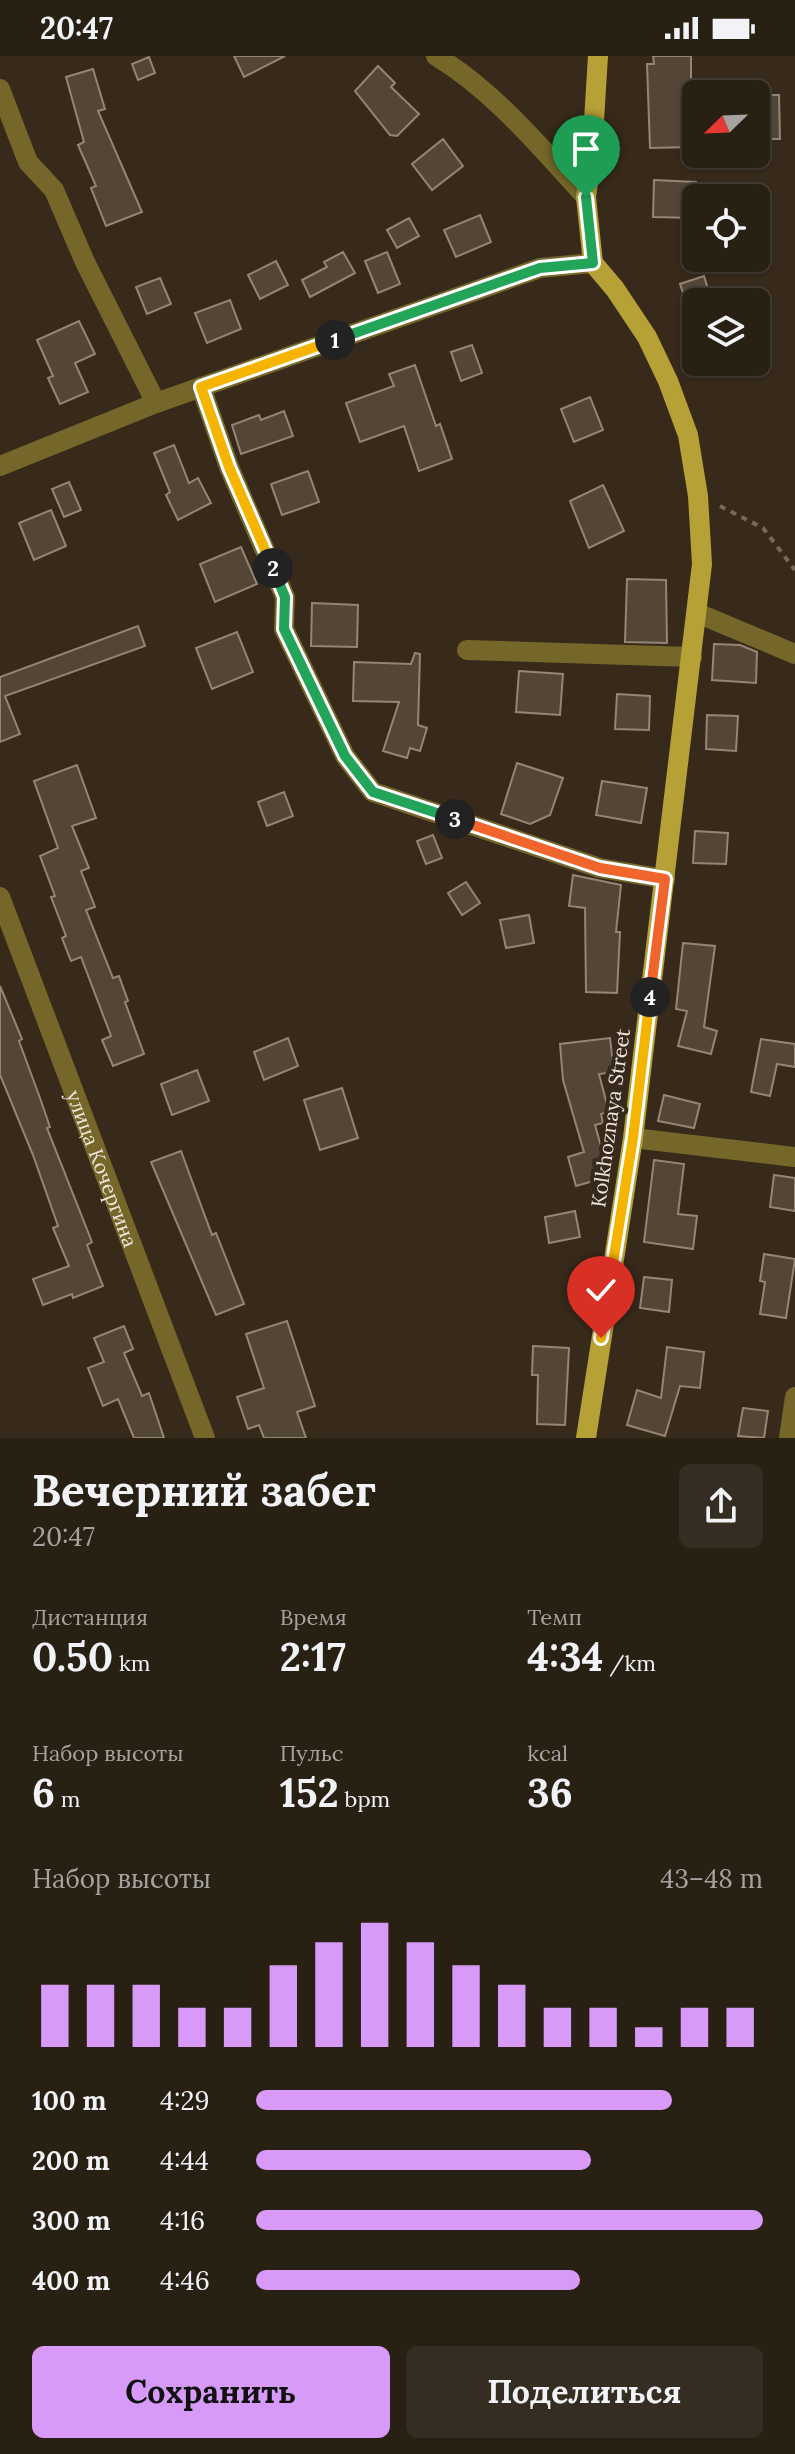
<!DOCTYPE html>
<html lang="ru">
<meta charset="utf-8">
<style>
:root{--surface:#292014;--page:#352d22;--text:#f1f3f6;--muted:#a5a3a0;--line:#453e34;--accent:#d89af8}
body{margin:0;font-family:Lora,serif;background:var(--page);color:var(--text);height:100vh;display:flex;flex-direction:column;font-size:30px;white-space:nowrap}
*{box-sizing:border-box;margin:0}
p{font-size:26px;color:var(--muted)}
.icon{flex:none;width:44px;height:44px;fill:none;stroke:currentColor;stroke-width:2;stroke-linecap:round;stroke-linejoin:round}
.map{position:relative;height:1382px;overflow:hidden}
.side{display:flex;flex-direction:column;background:var(--surface);flex:1}
.side>*{flex:none}
.needle{width:52px;rotate:247deg}
.fabs{position:absolute;left:682px;top:24px;display:grid;gap:16px}
.fabs a{display:grid;place-items:center;width:88px;height:88px;border-radius:12px;background:var(--surface);box-shadow:0 2px 6px #0004,0 0 0 2px var(--line);font-size:40px}
.pin{position:absolute;display:grid;place-items:center;width:68px;height:68px;color:#fff;margin:-82px -34px;border-radius:50% 50% 50% 0;rotate:-45deg;box-shadow:0 0 8px #0007}
.pin .icon{rotate:45deg}
.km{position:absolute;width:40px;height:40px;margin:-20px;border-radius:50%;background:#222;color:#fff;font-size:22px;line-height:40px;text-align:center}
.round{display:grid;place-items:center;flex:none;width:84px;height:84px;border-radius:12px;background:var(--page)}
.summary{display:flex;align-items:center;justify-content:space-between;height:136px;padding:0 32px}
h1{font-size:44px;font-weight:700;line-height:60px}
.metrics{display:grid;grid-template-columns:repeat(3,1fr);gap:12px;height:136px;padding:8px 32px}
.metrics div{display:grid;align-content:center}
.metrics b{font-size:40px;font-weight:700}
.metrics small{font-size:22px;font-weight:400}
.metrics p{font-size:22px}
.chart{height:224px;padding:16px 32px}
.chart p{display:flex;justify-content:space-between}
.chart svg{width:100%;height:144px;margin-top:8px;stroke:var(--accent);stroke-width:6}
.action{display:flex;gap:16px;margin-top:auto;padding:16px 32px}
.action a{flex:1;height:92px;border-radius:12px;background:var(--accent);color:#111;font-size:32px;font-weight:700;line-height:92px;text-align:center}
.action a+a{background:var(--page);color:var(--text)}
ul{padding:0 32px;list-style:none;font-size:26px}
li{display:grid;grid-template-columns:128px 96px 1fr;align-items:center;height:60px}
li i{height:20px;border-radius:10px;background:var(--accent)}
.status{display:flex;justify-content:space-between;align-items:center;height:56px;padding:0 40px;background:var(--surface);direction:ltr}
.status svg{height:22px;fill:currentColor}
.map>svg:first-child{display:block}
</style>
<div class="status"><b>20:47</b><svg viewBox="0 0 49 12"><path d="M0 12V9h3v3zM5 12V6h3v6zM10 12V3h3v9zM15 12V0h3v12zM26 1h20v11H26zM47 4h2v5h-2z"/></svg></div>
<div class="map">
<svg width="795" height="1382" viewBox="0 0 795 1382">
<rect width="100%" height="100%" fill="#372a1b"/>
<!-- building -->
<g fill="#544637" stroke="#958575" stroke-width="2">
<path d="M234,0H285L244,21Z"/>
<path d="M653,0H691V91L650,92L647,8H654Z"/>
<path d="M149,1L155,17L138,24L132,8Z"/>
<path d="M378,10L395,27L391,31L419,58L397,80L390,79L355,35Z"/>
<path d="M93,13L105,53L98,55L142,156L106,170L91,132L96,130L78,89L84,86L66,21Z"/>
<path d="M756,39H779L780,83H756Z"/>
<path d="M443,83L463,110L432,134L412,108Z"/>
<path d="M654,124L696,126V162L653,161Z"/>
<path d="M480,159L491,186L456,201L444,174Z"/>
<path d="M409,162L419,180L397,192L387,174Z"/>
<path d="M343,196L355,217L310,241L302,224L327,211L324,206Z"/>
<path d="M387,196L400,228L378,237L365,205Z"/>
<path d="M276,205L288,229L260,243L248,219Z"/>
<path d="M704,220L712,246H686L680,228Z"/>
<path d="M160,222L171,248L147,258L136,231Z"/>
<path d="M230,244L241,273L207,287L195,257Z"/>
<path d="M79,265L95,298L75,307L88,336L60,348L48,322L53,320L37,284Z"/>
<path d="M472,289L482,317L461,325L451,296Z"/>
<path d="M415,309L436,370L440,368L452,403L419,415L404,370L360,386L346,347L394,330L389,318Z"/>
<path d="M590,341L603,374L574,386L561,353Z"/>
<path d="M284,355L293,380L241,398L232,369L259,359L261,364Z"/>
<path d="M174,389L189,427L198,422L211,447L178,464L166,439L170,436L154,397Z"/>
<path d="M308,415L319,446L282,459L271,428Z"/>
<path d="M69,426L81,454L64,461L52,433Z"/>
<path d="M603,429L624,475L589,492L570,445Z"/>
<path d="M51,454L66,490L34,504L19,467Z"/>
<path d="M241,491L257,528L215,546L200,508Z"/>
<path d="M627,523L666,524L667,587L625,586Z"/>
<path d="M312,547L358,549L357,591L311,590Z"/>
<path d="M138,570L145,590L5,640L20,678L0,686V621Z"/>
<path d="M237,576L253,616L212,633L196,592Z"/>
<path d="M714,588L740,589L757,596L756,627L712,624Z"/>
<path d="M415,597L420,598L418,669L427,672L420,695L410,692L407,702L383,695L399,646L353,645L354,606L411,608Z"/>
<path d="M519,615L563,618L560,659L516,656Z"/>
<path d="M617,638L650,640L649,674L615,673Z"/>
<path d="M707,659L738,660L736,695L706,693Z"/>
<path d="M517,707L563,722L550,759L530,768L501,758Z"/>
<path d="M77,709L96,762L72,770L89,812L81,815L95,851L86,854L113,922L119,920L128,945L125,946L144,998L113,1010L102,984L111,980L81,901L71,905L62,882L66,880L51,841L55,840L40,800L58,792L34,725Z"/>
<path d="M602,725L647,732L641,767L596,759Z"/>
<path d="M284,736L293,760L267,770L258,746Z"/>
<path d="M695,775L728,777L726,808L693,807Z"/>
<path d="M433,779L442,802L426,808L417,785Z"/>
<path d="M573,819L621,829L616,876H620L617,937L586,936L585,852L569,850Z"/>
<path d="M466,826L480,847L462,859L448,837Z"/>
<path d="M529,859L534,887L506,892L500,864Z"/>
<path d="M683,887L715,890L704,971L717,975L711,998L678,990L687,955L676,953Z"/>
<path d="M0,930L22,983L19,985L40,1042L50,1071L47,1072L92,1186L87,1189L103,1230L73,1242L72,1238L43,1249L33,1223L69,1210L53,1172L58,1170L33,1099L0,1019Z"/>
<path d="M288,982L298,1010L264,1024L254,996Z"/>
<path d="M610,982L614,1016L599,1018L609,1056L601,1058L603,1067L595,1069L606,1108L600,1110L604,1122L576,1130L568,1101L584,1096L563,1024L560,988Z"/>
<path d="M761,983L795,988V1011L777,1008L770,1040L751,1036Z"/>
<path d="M197,1014L209,1045L172,1059L161,1028Z"/>
<path d="M342,1032L358,1082L320,1094L304,1044Z"/>
<path d="M664,1039L700,1048L694,1072L658,1065Z"/>
<path d="M181,1095L212,1179L216,1177L244,1248L216,1259L151,1106Z"/>
<path d="M654,1104L684,1108L678,1158L697,1160L693,1193L644,1186Z"/>
<path d="M774,1119L795,1122V1155L770,1151Z"/>
<path d="M575,1155L580,1181L549,1187L545,1161Z"/>
<path d="M764,1198L795,1203L786,1262L760,1258L765,1226L760,1225Z"/>
<path d="M644,1221L672,1224L669,1256L640,1252Z"/>
<path d="M287,1265L315,1350L297,1356L306,1382H264L259,1369L248,1373L237,1341L264,1332L246,1278Z"/>
<path d="M124,1270L133,1293L124,1297L142,1340L149,1337L164,1382H134L118,1343L103,1350L88,1312L104,1306L94,1282Z"/>
<path d="M533,1290L569,1292L565,1369L537,1368L538,1319H532Z"/>
<path d="M667,1291L704,1296L700,1332L680,1330L665,1380L627,1369L637,1334L661,1342Z"/>
<path d="M743,1352L768,1355L764,1382L738,1380Z"/>
</g>
<g fill="none" stroke-linecap="round" stroke-linejoin="round">
<!-- path -->
<path stroke="#74695c" stroke-width="4" stroke-dasharray="6 6" stroke-linecap="butt" d="M720,450L763,472L795,514"/>
<!-- minor -->
<g stroke="#746729" stroke-width="20">
<path d="M436,0C494,35 540,91 586,141"/>
<path d="M0,33L28,106L54,134L85,206L156,347"/>
<path d="M201,331L229,411L285,541L284,573L345,700L373,736L600,812L665,823"/>
<path d="M0,410L156,347L540,212L593,207"/>
<path d="M697,557L795,598"/>
<path d="M467,594L692,601"/>
<path id="s1" d="M0,841L205,1382"/>
<path d="M633,1082L795,1101"/>
<path d="M789,1382L795,1341"/>
</g>
<!-- major -->
<path stroke="#b6a136" stroke-width="20" d="M586,1382L633,1082L702,508L698,440L688,379L668,325L647,281L615,233L593,207L586,141L592,97L598,0"/>
</g>
<g fill="none" stroke-linecap="round" stroke-linejoin="round">
<!-- split-1 casing -->
<g stroke="#fff" stroke-width="16">
<path id="split-1" d="M335,284L540,212L593,207L586,141"/>
</g>
<!-- split-2 casing -->
<g stroke="#fff" stroke-width="16">
<path id="split-2" d="M273,512L229,411L201,331L335,284"/>
</g>
<!-- split-3 casing -->
<g stroke="#fff" stroke-width="16">
<path id="split-3" d="M273,512L285,541L284,573L345,700L373,736L455,763"/>
</g>
<!-- split-4 casing -->
<g stroke="#fff" stroke-width="16">
<path id="split-4" d="M455,763L600,812L665,823L650,941"/>
</g>
<!-- split-5 casing -->
<g stroke="#fff" stroke-width="16">
<path id="split-5" d="M601,1282L633,1082L650,941"/>
</g>
<!-- split-1 -->
<use href="#split-1" stroke="#22a559" stroke-width="10"/>
<!-- split-2 -->
<use href="#split-2" stroke="#f5b400" stroke-width="10"/>
<!-- split-3 -->
<use href="#split-3" stroke="#22a559" stroke-width="10"/>
<!-- split-4 -->
<use href="#split-4" stroke="#f0652b" stroke-width="10"/>
<!-- split-5 -->
<use href="#split-5" stroke="#f5b400" stroke-width="10"/>
</g>
<g text-anchor="middle" dominant-baseline="central" stroke-width="8" stroke-linejoin="round" paint-order="stroke">
<!-- street labels -->
<g font-size="20" fill="#efe6dd" stroke="#372a1b">
<text transform="translate(610 1062) rotate(-82)">Kolkhoznaya Street</text>
<text stroke="none"><textPath href="#s1" startOffset="290">улица Кочергина</textPath></text>
</g>
</g>
</svg>
<div class="fabs">
<a><svg class="needle" viewBox="-14 -14 28 28"><path d="M0-13l5 13h-10z" fill="#e53935"/><path d="M0 13l5-13h-10z" fill="#a5a3a0"/></svg></a>
<a><svg class="icon" aria-label="locate" viewBox="0 0 24 24"><circle cx="12" cy="12" r="6"/><path d="M12 2v4M12 18v4M2 12h4M18 12h4"/></svg></a>
<a><svg class="icon" aria-label="layers" viewBox="0 0 24 24"><path d="M12 4l9 5-9 5-9-5zM3 14l9 5 9-5"/></svg></a>
</div>
<div class="pin" style="left:586px;top:141px;background:#1e9e55"><svg class="icon" aria-label="arrive" viewBox="0 0 24 24"><path d="M6 21V4h12l-3 4 3 4H6"/></svg></div>
<div class="pin" style="left:601px;top:1282px;background:#d93025"><svg class="icon" aria-label="check" viewBox="0 0 24 24"><path d="M5 12l5 5 9-10"/></svg></div>
<b class="km" style="left:335px;top:284px">1</b>
<b class="km" style="left:273px;top:512px">2</b>
<b class="km" style="left:455px;top:763px">3</b>
<b class="km" style="left:650px;top:941px">4</b>
</div>
<section class="side">
<div class="summary"><div><h1>Вечерний забег</h1><p>20:47</p></div><a class="round"><svg class="icon" aria-label="share" viewBox="0 0 24 24"><path d="M12 15V3M7 8l5-5 5 5M5 13v7h14v-7"/></svg></a></div>
<div class="metrics">
<div><p>Дистанция</p><b>0.50<small> km</small></b></div>
<div><p>Время</p><b>2:17</b></div>
<div><p>Темп</p><b>4:34<small> /km</small></b></div>
</div>
<div class="metrics">
<div><p>Набор высоты</p><b>6<small> m</small></b></div>
<div><p>Пульс</p><b>152<small> bpm</small></b></div>
<div><p>kcal</p><b>36</b></div>
</div>
<div class="chart"><p><span>Набор высоты</span>43–48 m</p>
<svg viewBox="0 0 160 44" preserveAspectRatio="none"><path d="M5 44V25M15 44V25M25 44V25M35 44V32M45 44V32M55 44V19M65 44V12M75 44V6M85 44V12M95 44V19M105 44V25M115 44V32M125 44V32M135 44V38M145 44V32M155 44V32"/></svg>
</div>
<ul>
<li><b>100 m</b>4:29<i style="width:82%"></i></li>
<li><b>200 m</b>4:44<i style="width:66%"></i></li>
<li><b>300 m</b>4:16<i style="width:100%"></i></li>
<li><b>400 m</b>4:46<i style="width:64%"></i></li>
</ul>
<div class="action"><a>Сохранить</a><a>Поделиться</a></div>
</section>
